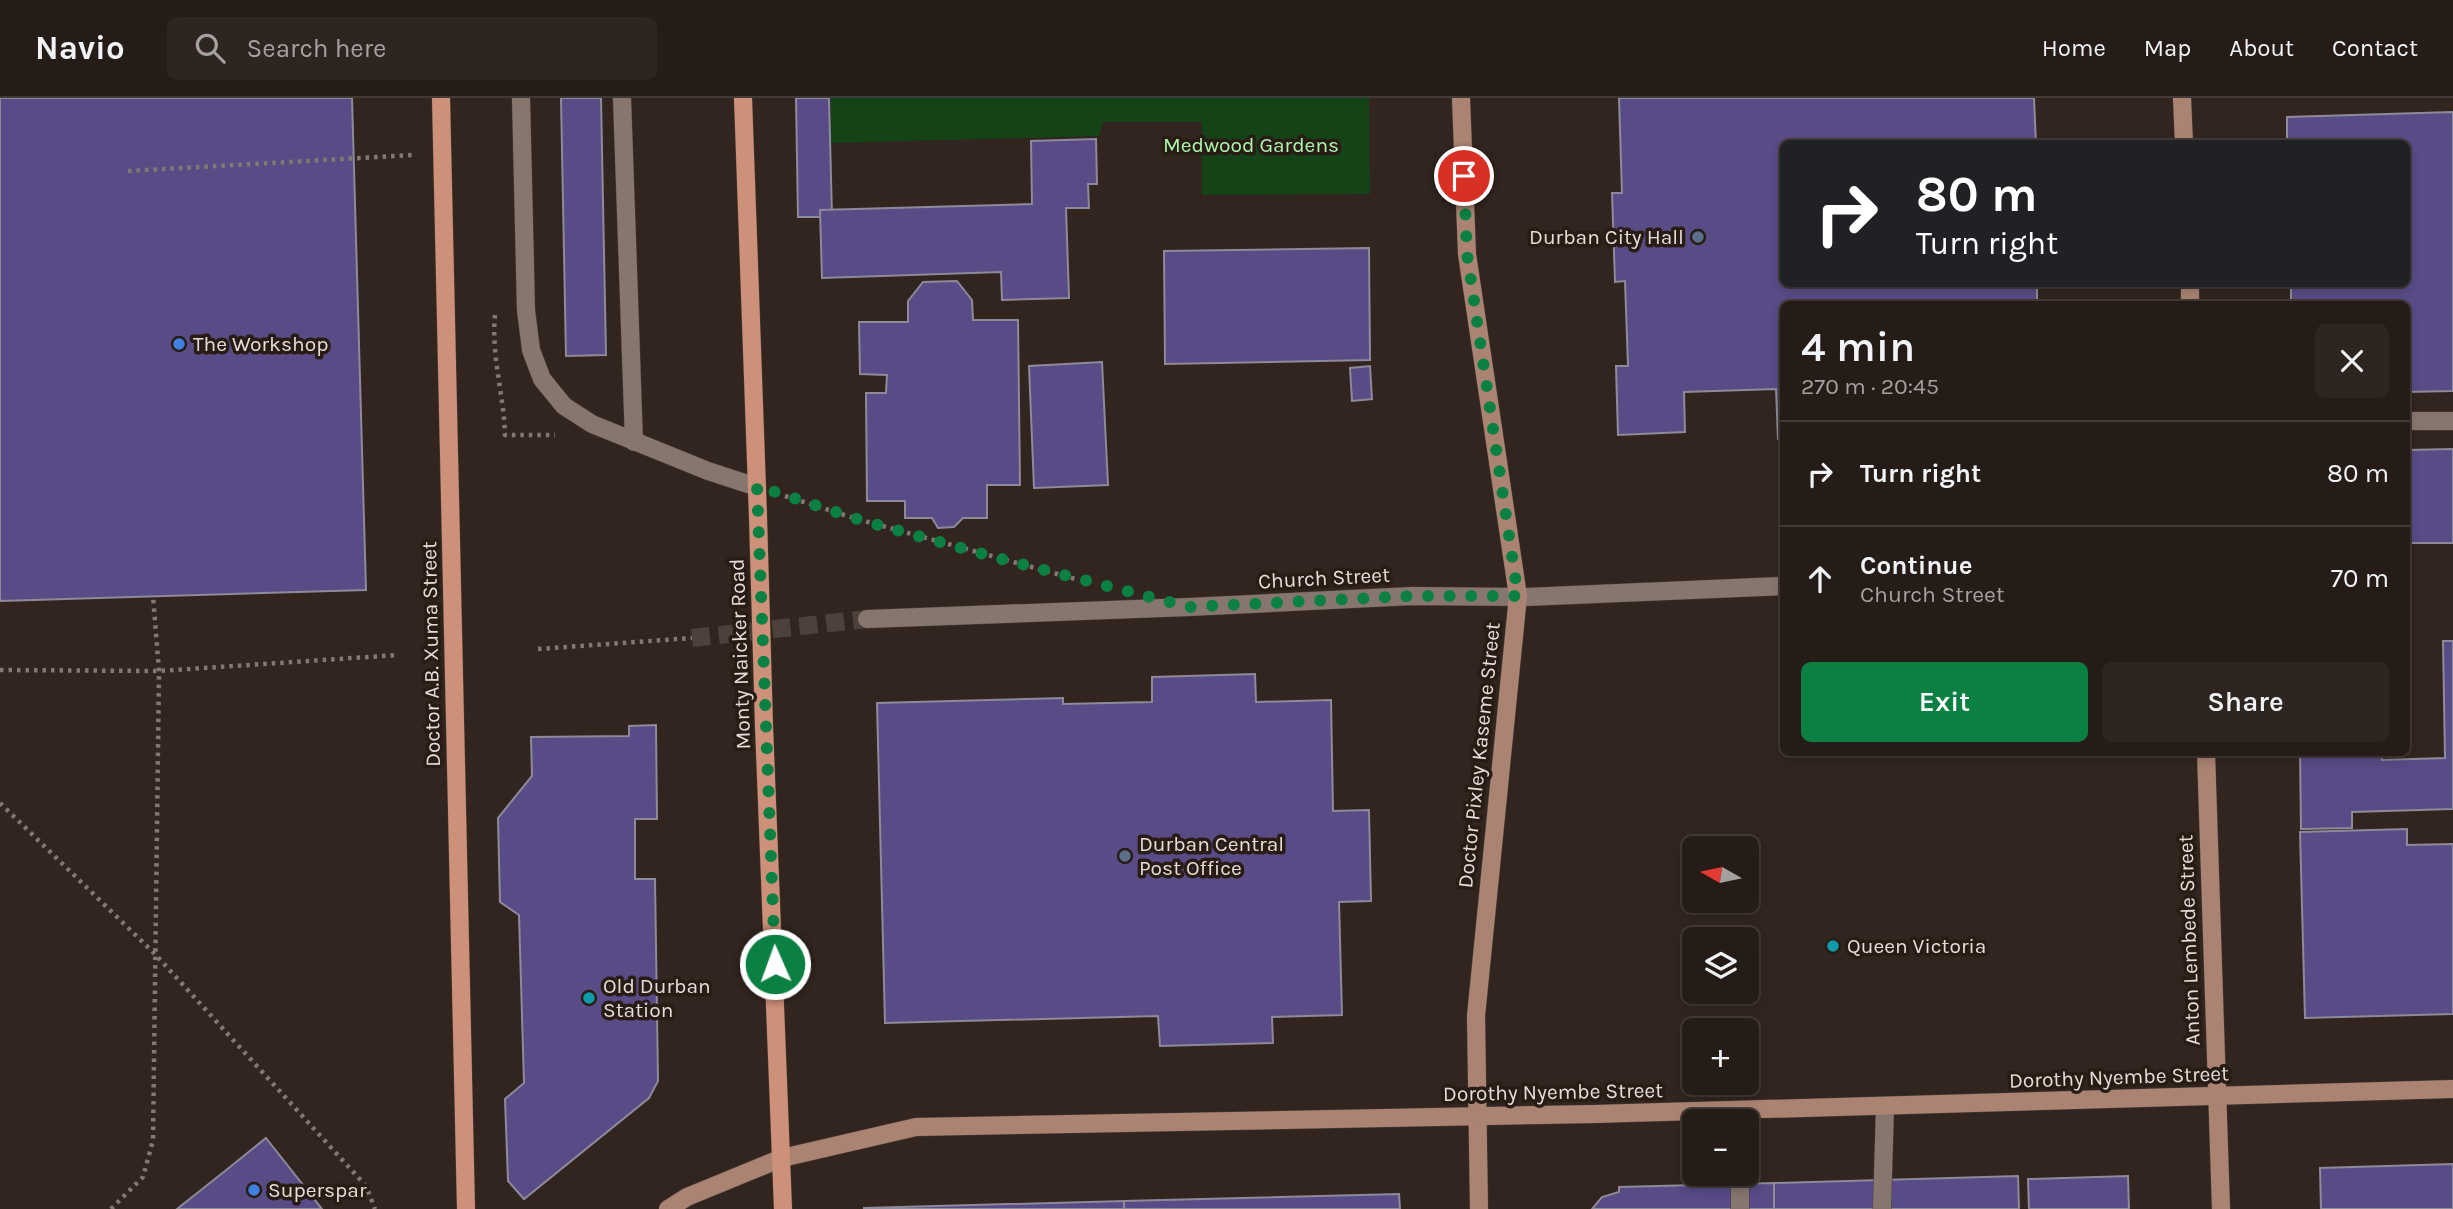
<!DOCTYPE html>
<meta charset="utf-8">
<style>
:root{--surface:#261c17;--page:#2e2520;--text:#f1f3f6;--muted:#a4a1a1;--line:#423a36;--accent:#0b8043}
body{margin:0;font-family:Karla,sans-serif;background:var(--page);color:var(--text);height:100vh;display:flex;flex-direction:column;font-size:26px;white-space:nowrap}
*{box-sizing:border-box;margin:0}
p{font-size:23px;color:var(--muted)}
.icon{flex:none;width:38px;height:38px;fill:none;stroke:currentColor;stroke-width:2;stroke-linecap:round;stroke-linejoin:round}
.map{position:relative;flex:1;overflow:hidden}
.sheet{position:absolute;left:1780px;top:203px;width:630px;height:455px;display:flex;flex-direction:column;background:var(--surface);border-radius:10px;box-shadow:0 4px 10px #0003,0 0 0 2px var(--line)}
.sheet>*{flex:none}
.hud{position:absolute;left:1780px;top:42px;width:630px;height:147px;border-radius:10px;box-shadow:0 4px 10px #0003,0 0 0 2px var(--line);background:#202124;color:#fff;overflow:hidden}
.needle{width:46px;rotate:279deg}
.fabs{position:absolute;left:1682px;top:738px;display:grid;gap:14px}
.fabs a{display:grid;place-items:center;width:77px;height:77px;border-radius:10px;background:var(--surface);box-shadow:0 4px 10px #0003,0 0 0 2px var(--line);font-size:35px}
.pin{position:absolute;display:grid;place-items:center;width:60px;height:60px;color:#fff;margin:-30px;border:4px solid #fff;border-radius:50%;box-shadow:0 2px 7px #0007}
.me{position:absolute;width:77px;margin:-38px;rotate:358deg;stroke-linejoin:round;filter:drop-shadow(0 0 5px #0008)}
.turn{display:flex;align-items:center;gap:24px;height:147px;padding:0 21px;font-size:32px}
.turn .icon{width:91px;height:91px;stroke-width:2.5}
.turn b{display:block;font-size:49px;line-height:60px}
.round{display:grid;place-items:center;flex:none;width:74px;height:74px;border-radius:10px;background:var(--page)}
.overview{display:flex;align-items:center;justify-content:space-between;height:119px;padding:0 21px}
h1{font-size:42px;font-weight:600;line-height:52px}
.cta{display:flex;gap:14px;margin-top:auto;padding:14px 21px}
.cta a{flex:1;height:80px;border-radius:10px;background:var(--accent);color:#fff;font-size:28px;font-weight:600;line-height:80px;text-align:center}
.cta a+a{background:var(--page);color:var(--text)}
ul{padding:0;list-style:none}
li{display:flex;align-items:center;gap:21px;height:105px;padding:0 21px;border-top:2px solid var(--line)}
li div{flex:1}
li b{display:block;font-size:26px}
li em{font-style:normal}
header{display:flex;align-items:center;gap:42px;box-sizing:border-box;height:98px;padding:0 35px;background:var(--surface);border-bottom:2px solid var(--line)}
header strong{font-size:33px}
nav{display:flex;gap:38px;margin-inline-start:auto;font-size:24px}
.search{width:490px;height:63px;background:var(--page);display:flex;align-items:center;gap:18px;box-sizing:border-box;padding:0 24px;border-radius:10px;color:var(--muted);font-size:26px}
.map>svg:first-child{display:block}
.park{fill:#134317}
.building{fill:#584b86;stroke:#8d8a9a;stroke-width:2}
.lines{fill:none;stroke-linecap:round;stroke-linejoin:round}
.street-tunnel{stroke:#4d413b;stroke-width:18;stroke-dasharray:18 9;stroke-linecap:butt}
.lane-casing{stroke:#4b403a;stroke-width:19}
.street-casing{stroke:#4b403a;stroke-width:19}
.secondary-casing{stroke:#4b403a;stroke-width:19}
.primary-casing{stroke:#4b403a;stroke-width:19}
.path{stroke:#837873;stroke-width:4.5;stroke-dasharray:3.5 5;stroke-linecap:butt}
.lane{stroke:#86766e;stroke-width:18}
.street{stroke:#86766e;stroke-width:18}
.secondary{stroke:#aa8373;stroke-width:18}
.primary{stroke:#cd9078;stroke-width:18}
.primary-bridge-casing{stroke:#4b403a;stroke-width:19;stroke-linecap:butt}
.primary-bridge{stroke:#cd9078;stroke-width:18}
.route{stroke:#0b8043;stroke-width:12;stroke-dasharray:0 21.6}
.service-dot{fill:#5c6f8a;stroke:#281c15;stroke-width:2.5}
.shop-dot{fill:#3f7fe0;stroke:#281c15;stroke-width:2.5}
.culture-dot{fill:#0f9aa8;stroke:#281c15;stroke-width:2.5}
.labels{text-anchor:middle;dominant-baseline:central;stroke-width:7;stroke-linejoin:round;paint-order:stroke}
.park-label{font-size:21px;fill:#abf6ac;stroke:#281c15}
.poi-label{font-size:21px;fill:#e6ddd9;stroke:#281c15;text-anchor:start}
.street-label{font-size:21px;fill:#e6ddd9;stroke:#281c15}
</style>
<header>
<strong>Navio</strong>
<div class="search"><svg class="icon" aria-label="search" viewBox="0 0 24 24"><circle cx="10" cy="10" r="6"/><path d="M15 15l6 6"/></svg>Search here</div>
<nav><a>Home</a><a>Map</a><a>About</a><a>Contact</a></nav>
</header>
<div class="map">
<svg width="2453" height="1111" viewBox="0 0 2453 1111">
<rect width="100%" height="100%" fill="#32251f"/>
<path class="park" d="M831,0H1369L1370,96L1202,97V24H1103L1099,38L831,45Z"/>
<g class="building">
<path d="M0,0H352L366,492L0,503Z"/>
<path d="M561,0H601L606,257L566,258Z"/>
<path d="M796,0H829L832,119H798Z"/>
<path d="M1619,0H2034L2036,46H1783V186H2037V206H1783V341H1778L1776,291L1684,294L1685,334L1618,337L1616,268H1628L1625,183L1615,184L1612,95H1622Z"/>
<path d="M2453,14V293L2406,294V206H2291V186H2406V46H2287V19Z"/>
<path d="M1096,41L1097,86H1088L1089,110H1066L1069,200L1002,202L1001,174L822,180L820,112L1032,106L1031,43Z"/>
<path d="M1369,150L1370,262L1165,266L1164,153Z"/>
<path d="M957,183L972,202L973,222H1018L1020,387H987V420H963L954,429L938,430L932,420H905V403H867L866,295H886L887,277L860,276L859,224H908V203L923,184Z"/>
<path d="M1102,264L1108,387L1034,390L1029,268Z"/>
<path d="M1370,268L1372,301L1352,303L1350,270Z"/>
<path d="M2453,351V445H2406V352Z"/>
<path d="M2443,543H2453V711L2352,714V730L2301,731L2300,654H2382V662L2445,660Z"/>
<path d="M1255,576L1256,604L1331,602L1333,713L1369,712L1371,803L1339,804L1342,917L1272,919L1273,945L1160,948L1158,918L885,925L877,605L1063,600V606L1152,604V579Z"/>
<path d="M656,627L657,721H635V781H655L658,983L649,1000L524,1101L508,1083L505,1001L524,985L519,817L500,804L498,720L532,678L531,639L629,638V628Z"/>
<path d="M2407,731V747L2453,746V916L2305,920L2300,734Z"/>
<path d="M266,1040L322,1111H177L225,1073Z"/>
<path d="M2453,1066V1111H2321L2320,1070Z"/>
<path d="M2018,1078L2019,1111H1774V1085Z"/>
<path d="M2128,1078L2129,1111H2029L2028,1081Z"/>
<path d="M1774,1085V1111H1592L1602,1099L1619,1094V1089Z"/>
<path d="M1399,1096L1400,1111H1124V1103Z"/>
<path d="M1124,1103V1111H864V1110Z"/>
</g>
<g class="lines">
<path class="street-tunnel" d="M692,540L867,521"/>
<defs>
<g id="lane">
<path d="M521,0L526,212L531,252L542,281L564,308L592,326L708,373L757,389"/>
<path d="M622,0L634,344"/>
</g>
<g id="street">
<path d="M2406,323H2453"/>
<path d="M867,521L1189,509L1412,498L1526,499L1783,488"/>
<path d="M1740,1111V1076"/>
<path d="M1882,1111L1885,1009"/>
</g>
<g id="secondary">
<path d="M1461,0L1467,156L1518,498L1476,918L1479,1111"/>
<path d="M2182,0L2184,46"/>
<path d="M2190,186V206"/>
<path d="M2206,654L2221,1111"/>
<path d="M668,1111L687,1099L782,1060L916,1029L1595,1016L2453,991"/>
</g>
<g id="primary">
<path d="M441,0L466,1111"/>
<path d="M743,0L758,419"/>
<path d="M764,628L783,1111"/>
</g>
</defs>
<use href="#lane" class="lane-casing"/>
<use href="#street" class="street-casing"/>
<use href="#secondary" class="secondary-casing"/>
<use href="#primary" class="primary-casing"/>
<g class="path">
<path d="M128,73L413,57"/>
<path d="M495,217C491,258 504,297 505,337H555"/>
<path d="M785,398L857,421L1079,482"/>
<path d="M538,551L692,540"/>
<path d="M0,572L159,573L398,557"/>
<path d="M0,705L155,856L366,1088L375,1111"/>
<path d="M111,1111L143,1079L153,1042L159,573L153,498"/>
</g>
<use href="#lane" class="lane"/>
<use href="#street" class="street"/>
<use href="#secondary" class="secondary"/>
<use href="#primary" class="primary"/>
<defs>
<path id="primary-bridge" d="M758,419L764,628"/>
</defs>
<use href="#primary-bridge" class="primary-bridge-casing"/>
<use href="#primary-bridge" class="primary-bridge"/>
</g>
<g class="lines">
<path class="route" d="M775,866L757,388L857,421L990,458L1189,509L1412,498H1518L1467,156L1464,78"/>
</g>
<g class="service-dot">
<circle cx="1698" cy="139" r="7"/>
<circle cx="1125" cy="758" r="7"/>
</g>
<g class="shop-dot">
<circle cx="179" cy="246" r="7"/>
<circle cx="254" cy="1092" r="7"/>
</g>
<g class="culture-dot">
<circle cx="1833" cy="848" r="7"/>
<circle cx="589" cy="900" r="7"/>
</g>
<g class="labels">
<g class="park-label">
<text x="1251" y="47">Medwood Gardens</text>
</g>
<g class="poi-label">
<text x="1684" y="139" text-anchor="end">Durban City Hall</text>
<text x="193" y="246">The Workshop</text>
<text x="1139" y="746">Durban Central<tspan x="1139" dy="24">Post Office</tspan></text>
<text x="1847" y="848">Queen Victoria</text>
<text x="603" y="888">Old Durban<tspan x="603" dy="24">Station</tspan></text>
<text x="268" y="1092">Superspar</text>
</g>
<g class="street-label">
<text transform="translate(1324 480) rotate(-3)">Church Street</text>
<text transform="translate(431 556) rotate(-91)">Doctor A.B. Xuma Street</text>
<text transform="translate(740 556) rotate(-92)">Monty Naicker Road</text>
<text transform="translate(1479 657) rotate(-84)">Doctor Pixley Kaseme Street</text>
<text transform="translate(2189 842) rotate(-92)">Anton Lembede Street</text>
<text transform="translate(2119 979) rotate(-2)">Dorothy Nyembe Street</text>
<text transform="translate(1553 994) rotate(-1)">Dorothy Nyembe Street</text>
</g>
</g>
</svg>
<div class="fabs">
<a><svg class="needle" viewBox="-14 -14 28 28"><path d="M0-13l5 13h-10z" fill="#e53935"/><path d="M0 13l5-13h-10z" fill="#a4a1a1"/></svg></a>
<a><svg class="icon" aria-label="layers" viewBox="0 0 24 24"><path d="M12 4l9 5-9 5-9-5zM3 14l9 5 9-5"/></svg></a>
<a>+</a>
<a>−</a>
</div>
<div class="pin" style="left:1464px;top:78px;background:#d93025"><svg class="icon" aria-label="arrive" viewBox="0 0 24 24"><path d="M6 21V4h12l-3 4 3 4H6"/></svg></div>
<svg class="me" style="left:775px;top:866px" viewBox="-20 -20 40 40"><circle r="17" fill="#0b8043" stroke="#fff" stroke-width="3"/><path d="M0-11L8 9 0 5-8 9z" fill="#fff"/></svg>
<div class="hud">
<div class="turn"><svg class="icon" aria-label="right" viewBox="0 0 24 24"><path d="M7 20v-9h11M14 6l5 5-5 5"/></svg><div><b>80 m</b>Turn right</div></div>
</div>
<section class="sheet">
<div class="overview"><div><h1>4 min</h1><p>270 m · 20:45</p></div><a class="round"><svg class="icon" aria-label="close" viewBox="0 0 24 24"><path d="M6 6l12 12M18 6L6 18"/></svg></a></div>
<ul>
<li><svg class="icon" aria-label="right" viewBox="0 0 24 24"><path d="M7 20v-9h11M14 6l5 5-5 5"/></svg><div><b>Turn right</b></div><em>80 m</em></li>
<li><svg class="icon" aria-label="ahead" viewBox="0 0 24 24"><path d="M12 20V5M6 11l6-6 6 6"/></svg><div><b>Continue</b><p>Church Street</p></div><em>70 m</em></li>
</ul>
<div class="cta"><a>Exit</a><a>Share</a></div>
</section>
</div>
